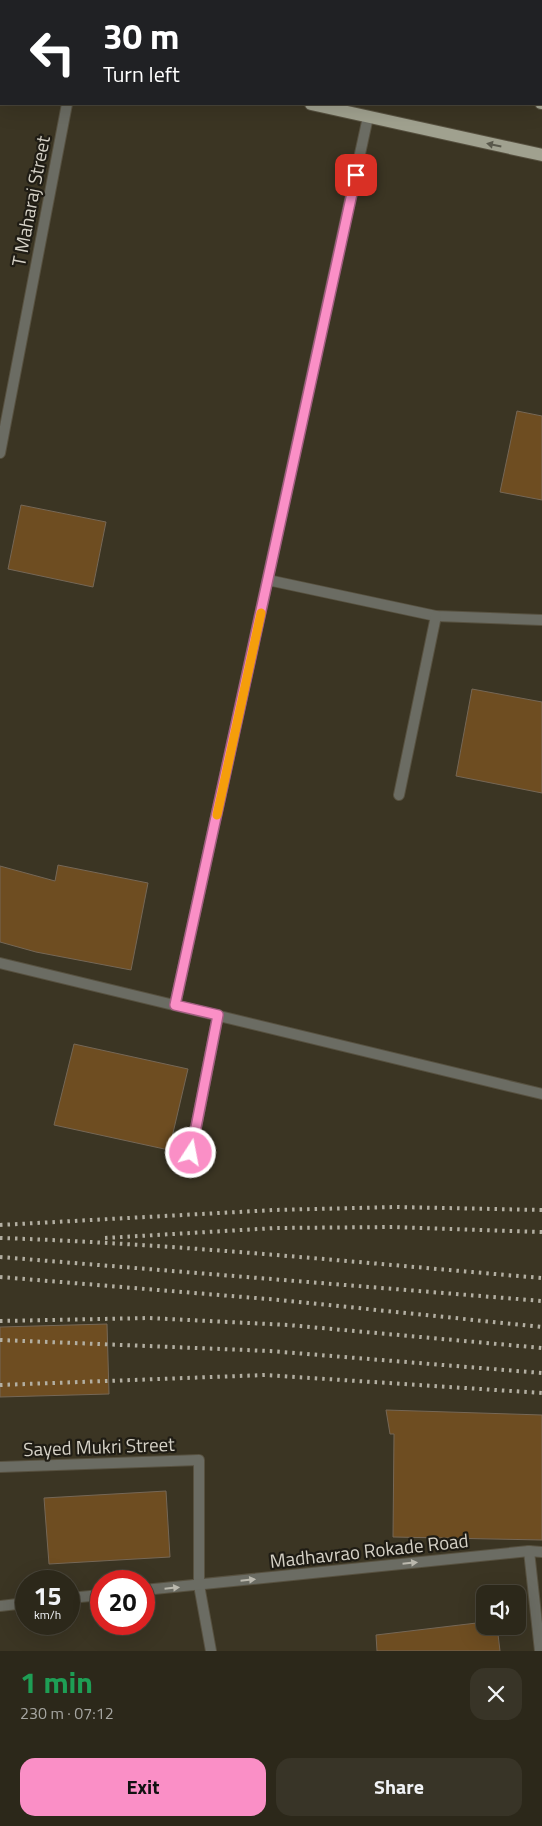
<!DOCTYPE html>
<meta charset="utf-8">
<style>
:root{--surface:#2c281a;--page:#383427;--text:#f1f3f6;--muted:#a6a6a2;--line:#484439;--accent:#fa8fc6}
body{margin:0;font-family:"Titillium Web",sans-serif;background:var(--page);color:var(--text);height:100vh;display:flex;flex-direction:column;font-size:19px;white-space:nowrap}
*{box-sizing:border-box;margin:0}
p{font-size:16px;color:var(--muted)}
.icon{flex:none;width:28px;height:28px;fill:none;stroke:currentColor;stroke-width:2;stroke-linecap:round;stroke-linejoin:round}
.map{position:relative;height:1651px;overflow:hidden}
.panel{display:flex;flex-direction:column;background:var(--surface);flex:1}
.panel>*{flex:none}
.banner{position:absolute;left:0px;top:0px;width:542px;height:105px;box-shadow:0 5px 20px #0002,0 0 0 1px var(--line);background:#202124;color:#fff;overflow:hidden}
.controls{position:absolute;left:476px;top:1585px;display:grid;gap:10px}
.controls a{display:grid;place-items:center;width:50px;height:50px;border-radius:10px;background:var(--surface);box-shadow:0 5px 20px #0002,0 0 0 1px var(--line);font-size:25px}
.speed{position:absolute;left:15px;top:1570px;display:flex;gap:10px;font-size:25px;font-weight:700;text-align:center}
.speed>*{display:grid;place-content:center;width:65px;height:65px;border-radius:50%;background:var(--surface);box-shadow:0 5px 20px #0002,0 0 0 1px var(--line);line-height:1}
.speed small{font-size:12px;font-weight:400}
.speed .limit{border:8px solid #d22;background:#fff;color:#111}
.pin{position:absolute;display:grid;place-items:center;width:42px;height:42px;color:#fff;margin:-21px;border-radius:10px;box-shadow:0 2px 8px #0006}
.me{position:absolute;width:55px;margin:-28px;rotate:11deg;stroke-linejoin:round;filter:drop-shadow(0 0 4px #0008)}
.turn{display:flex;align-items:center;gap:18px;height:105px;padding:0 20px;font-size:22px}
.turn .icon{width:65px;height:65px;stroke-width:2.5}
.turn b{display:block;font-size:35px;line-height:42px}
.round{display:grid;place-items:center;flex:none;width:52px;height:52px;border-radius:15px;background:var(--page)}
.head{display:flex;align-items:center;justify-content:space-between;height:85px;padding:0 20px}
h1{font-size:30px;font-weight:700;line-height:38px;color:#1e9e55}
.primary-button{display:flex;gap:10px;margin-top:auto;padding:10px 20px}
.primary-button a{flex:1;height:58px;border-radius:15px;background:var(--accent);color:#111;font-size:20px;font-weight:700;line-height:58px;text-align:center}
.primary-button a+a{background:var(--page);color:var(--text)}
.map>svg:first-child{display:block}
.building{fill:#6e4d21;stroke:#756756}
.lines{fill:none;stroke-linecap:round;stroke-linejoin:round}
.lane-casing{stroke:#575140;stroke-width:12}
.street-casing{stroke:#575140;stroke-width:12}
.primary-casing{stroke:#575140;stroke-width:14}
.lane{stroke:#6b6c63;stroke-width:10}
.street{stroke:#6b6c63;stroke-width:10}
.primary{stroke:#a0a18f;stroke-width:12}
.rail{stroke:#b3afa2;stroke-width:4;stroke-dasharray:2.5 5;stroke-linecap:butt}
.oneway{fill:#59584b}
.oneway2{fill:#bab8ad}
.route-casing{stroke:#a25d81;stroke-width:12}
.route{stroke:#fa8fc6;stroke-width:9}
.slow{stroke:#f59e0b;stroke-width:9}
.labels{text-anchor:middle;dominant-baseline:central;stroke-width:4.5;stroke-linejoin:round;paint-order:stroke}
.street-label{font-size:19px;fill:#d5d1c6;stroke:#1f1c14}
</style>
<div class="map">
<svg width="542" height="1651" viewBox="0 0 542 1651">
<rect width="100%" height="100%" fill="#3b3523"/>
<g class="building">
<path d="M517,411L542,416V500L500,492Z"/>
<path d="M21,505L106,522L93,587L8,569Z"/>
<path d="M472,689L542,702V793L456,776Z"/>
<path d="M58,865L148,883L131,970L36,952L0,942V866L55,881Z"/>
<path d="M74,1044L188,1069L169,1150L54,1125Z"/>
<path d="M107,1324L109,1394L0,1397V1327Z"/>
<path d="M386,1410L542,1415V1540L393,1537L394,1434H390Z"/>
<path d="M166,1491L170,1557L49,1564L44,1498Z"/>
<path d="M485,1622V1626H497L500,1651H377L376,1635Z"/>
</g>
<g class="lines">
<defs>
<g id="lane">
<path d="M0,453L67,104"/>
<path d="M268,580L436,616L542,620"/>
<path d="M399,795L436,616"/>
<path d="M0,963L542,1094"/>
<path d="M175,1005L368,117"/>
<path d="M191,1153L218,1015"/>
</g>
<g id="street">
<path d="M0,1467L199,1460V1585L211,1651"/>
<path d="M529,1551L540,1651"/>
<path d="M144,1590L529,1551L542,1552"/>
<path d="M69,1598L101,1595"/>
<path d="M0,1606L26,1603"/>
</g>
<g id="primary">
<path d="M72,0L78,1"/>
<path d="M0,34L1,35"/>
<path d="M541,103H542"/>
<path d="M311,104L542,155"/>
</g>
</defs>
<use href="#lane" class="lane-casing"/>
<use href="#street" class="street-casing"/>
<use href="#primary" class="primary-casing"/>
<use href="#lane" class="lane"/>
<use href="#street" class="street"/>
<use href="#primary" class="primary"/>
<g class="rail">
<path d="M0,1225L274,1210L396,1207L542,1210"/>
<path d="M0,1238C181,1244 362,1263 542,1278"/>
<path d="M105,1238L276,1228L393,1227L542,1232"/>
<path d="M0,1257L542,1301"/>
<path d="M0,1277L280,1300L542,1327"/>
<path d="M0,1321L149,1318L288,1325L542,1348"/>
<path d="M0,1340L270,1351L542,1373"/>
<path d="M0,1385L265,1375L542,1393"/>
</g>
</g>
<defs><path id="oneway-solid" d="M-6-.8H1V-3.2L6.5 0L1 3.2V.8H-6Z" transform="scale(1.25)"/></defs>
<use class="oneway" href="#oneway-solid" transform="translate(494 145) rotate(-168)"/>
<g class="oneway2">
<use href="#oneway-solid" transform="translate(410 1563) rotate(-6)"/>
<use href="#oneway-solid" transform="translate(248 1580) rotate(-6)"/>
<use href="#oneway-solid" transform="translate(172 1588) rotate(-6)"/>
</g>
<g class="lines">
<defs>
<path id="route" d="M191,1153L218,1015L175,1005L356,175"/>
</defs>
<use href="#route" class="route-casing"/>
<use href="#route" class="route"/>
<path class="slow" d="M217,815L261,613"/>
</g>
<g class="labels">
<g class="street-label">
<text transform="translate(30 201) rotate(-79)">T Maharaj Street</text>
<text transform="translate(99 1446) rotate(-2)">Sayed Mukri Street</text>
<text transform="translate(369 1550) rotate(-6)">Madhavrao Rokade Road</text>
</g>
</g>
</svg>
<div class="controls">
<a><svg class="icon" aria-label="sound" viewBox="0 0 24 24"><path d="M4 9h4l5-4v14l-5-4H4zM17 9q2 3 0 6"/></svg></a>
</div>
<div class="speed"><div>15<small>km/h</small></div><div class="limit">20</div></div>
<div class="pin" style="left:356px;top:175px;background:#d93025"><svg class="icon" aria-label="arrive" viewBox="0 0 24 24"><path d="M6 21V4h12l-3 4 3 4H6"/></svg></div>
<svg class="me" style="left:191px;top:1153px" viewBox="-20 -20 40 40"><circle r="17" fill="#fa8fc6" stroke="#fff" stroke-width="3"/><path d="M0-11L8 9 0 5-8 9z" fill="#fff"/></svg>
<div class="banner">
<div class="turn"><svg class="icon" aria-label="left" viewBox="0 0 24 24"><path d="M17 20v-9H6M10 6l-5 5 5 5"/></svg><div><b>30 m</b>Turn left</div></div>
</div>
</div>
<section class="panel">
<div class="head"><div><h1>1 min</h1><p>230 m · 07:12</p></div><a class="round"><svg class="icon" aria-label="close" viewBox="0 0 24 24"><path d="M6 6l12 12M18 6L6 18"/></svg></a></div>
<div class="primary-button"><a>Exit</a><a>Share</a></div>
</section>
